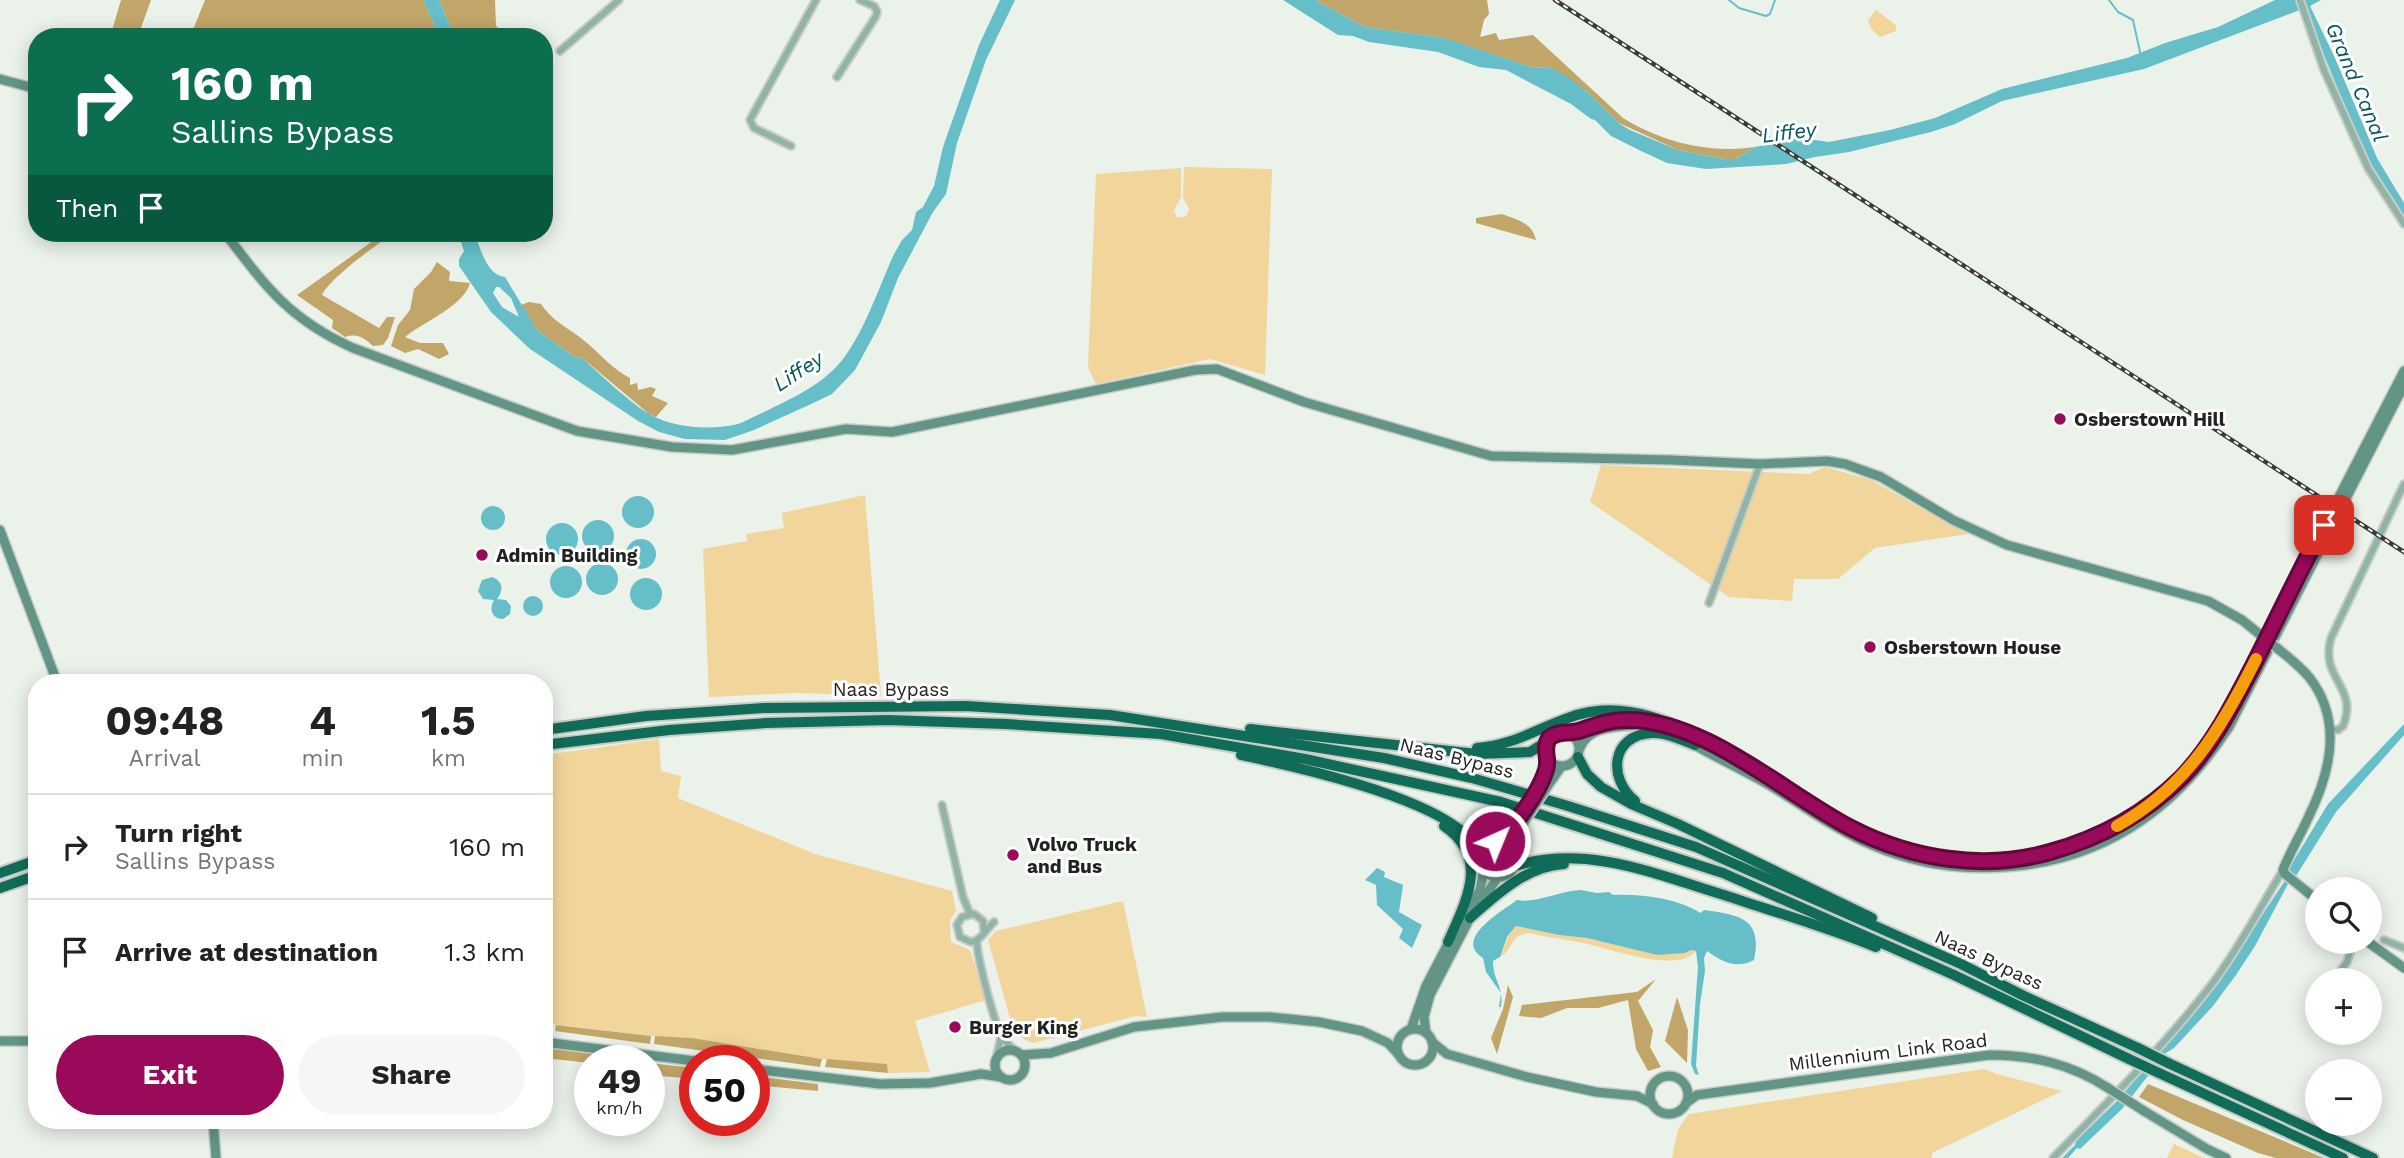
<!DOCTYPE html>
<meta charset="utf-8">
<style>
:root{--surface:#fff;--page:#f6f6f6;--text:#222;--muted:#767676;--line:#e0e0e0;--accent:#9a0a5b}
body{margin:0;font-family:"Work Sans",sans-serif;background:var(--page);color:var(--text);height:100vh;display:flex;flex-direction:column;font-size:26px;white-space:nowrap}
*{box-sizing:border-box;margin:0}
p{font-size:23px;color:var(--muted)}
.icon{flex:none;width:38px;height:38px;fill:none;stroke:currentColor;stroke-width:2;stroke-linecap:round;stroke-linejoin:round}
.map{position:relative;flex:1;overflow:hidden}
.panel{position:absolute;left:28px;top:674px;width:525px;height:455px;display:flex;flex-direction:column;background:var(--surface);border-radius:28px;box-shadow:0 4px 18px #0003}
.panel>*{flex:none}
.banner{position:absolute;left:28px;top:28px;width:525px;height:214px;border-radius:28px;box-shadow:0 4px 18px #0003;background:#0b6e4f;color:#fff;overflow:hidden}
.controls{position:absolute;left:2305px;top:877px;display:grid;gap:14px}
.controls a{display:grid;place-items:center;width:77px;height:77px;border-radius:50%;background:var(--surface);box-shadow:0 4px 18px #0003;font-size:35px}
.speed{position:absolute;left:574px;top:1045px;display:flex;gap:14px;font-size:35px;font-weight:700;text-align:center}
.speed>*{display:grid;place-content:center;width:91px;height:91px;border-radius:50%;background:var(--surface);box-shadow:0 4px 18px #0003;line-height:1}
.speed small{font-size:18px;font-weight:400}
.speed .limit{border:10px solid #d22;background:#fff;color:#111}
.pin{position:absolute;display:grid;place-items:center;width:60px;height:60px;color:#fff;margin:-30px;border-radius:14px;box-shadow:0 4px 10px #0006}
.me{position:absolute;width:77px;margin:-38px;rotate:44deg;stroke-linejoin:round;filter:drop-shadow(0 0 5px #0008)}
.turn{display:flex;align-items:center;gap:24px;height:147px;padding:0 28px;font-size:32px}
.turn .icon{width:91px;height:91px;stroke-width:2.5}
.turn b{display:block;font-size:49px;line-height:60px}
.then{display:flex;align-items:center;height:66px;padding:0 28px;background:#0003;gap:14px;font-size:26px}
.eta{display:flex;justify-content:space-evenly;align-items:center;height:119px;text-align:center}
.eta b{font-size:42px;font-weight:700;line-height:49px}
.primary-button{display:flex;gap:14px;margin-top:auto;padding:14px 28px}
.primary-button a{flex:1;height:80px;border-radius:42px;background:var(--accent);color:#fff;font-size:28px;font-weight:700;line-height:80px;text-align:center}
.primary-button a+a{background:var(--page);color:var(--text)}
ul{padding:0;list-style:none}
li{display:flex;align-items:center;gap:21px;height:105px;padding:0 28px;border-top:2px solid var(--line)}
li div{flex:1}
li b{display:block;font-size:26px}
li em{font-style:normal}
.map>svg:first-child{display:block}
.green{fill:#f1d59b}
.forest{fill:#c2a568}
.water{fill:#66bfc8;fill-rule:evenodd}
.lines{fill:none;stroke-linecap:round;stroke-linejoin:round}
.stream{stroke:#66bfc8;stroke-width:2}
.street-casing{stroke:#c7cdc6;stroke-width:10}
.secondary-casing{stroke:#c7cdc6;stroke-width:12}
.highway-casing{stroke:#c7cdc6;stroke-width:14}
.street{stroke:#92b3a8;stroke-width:6}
.secondary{stroke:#639586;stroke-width:9}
.highway{stroke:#106c59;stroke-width:10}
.rail-casing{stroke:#3a3c39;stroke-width:4.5}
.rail{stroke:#fff;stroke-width:2;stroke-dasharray:5;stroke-linecap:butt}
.secondary-bridge-casing{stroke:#c7cdc6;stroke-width:12;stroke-linecap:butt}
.highway-bridge-casing{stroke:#c7cdc6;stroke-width:14;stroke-linecap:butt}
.secondary-bridge{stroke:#639586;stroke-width:9}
.highway-bridge{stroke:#106c59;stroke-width:10}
.route-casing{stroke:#64063b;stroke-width:18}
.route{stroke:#9a0a5b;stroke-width:12}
.slow{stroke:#f59e0b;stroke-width:12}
.poi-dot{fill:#9a0a5b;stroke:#fff;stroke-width:2.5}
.labels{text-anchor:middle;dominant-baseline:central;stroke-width:6;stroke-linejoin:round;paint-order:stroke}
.poi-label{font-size:19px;font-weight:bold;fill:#212320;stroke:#fff;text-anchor:start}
.street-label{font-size:19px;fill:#212320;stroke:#fff}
.water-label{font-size:21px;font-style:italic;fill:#03565c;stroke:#fff}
</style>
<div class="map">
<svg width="2404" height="1158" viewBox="0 0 2404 1158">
<rect width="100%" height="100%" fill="#ebf2ea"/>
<g class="green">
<path d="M1876,10L1896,25V31L1880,37L1871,29L1868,20Z"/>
<path d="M1184,167L1272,169L1265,375L1210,359L1096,384L1088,367L1096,174L1181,168V197L1174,211L1177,217C1185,218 1187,216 1189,209L1183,198Z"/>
<path d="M1601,465L1809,474L1825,467L1871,480L1968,534L1875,548L1838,579H1794L1792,601L1729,597L1590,502Z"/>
<path d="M865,495L881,696L797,693L709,697L703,549L747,541L746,534L784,528L782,513Z"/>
<path d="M659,739L661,771L681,776L678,798L815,854L952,891L956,911L950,920L951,942L970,950L986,1000L915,1021L930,1072L888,1073L887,1065L822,1059L692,1038L651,1036L544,1023V755Z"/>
<path d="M1123,901L1147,1017L1136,1016L1033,1043L1025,1040L1013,1029L988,940L996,931Z"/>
<path d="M1516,926L1559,935L1587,938L1657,955L1691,950L1696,951C1680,973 1615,951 1592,945C1572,940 1550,938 1529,933C1509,935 1514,949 1500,957L1508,937Z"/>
<path d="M1984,1069L1997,1074L2062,1091L1932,1153V1158H1672L1678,1129L1689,1114Z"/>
<path d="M2174,1144L2204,1158H2167Z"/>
</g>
<g class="forest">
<path d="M121,0H151L138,36L111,34Z"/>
<path d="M205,0H423L440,37H190Z"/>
<path d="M439,0H495L496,26L502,31L499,37H455Z"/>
<path d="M1315,0H1487L1489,14L1484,20L1480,37L1496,33L1499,40L1533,35L1623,118C1662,142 1709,154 1755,147L1736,159H1724L1678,150L1619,123L1586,91L1549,67L1534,68L1444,38L1365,27Z"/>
<path d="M1502,214C1517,220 1532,222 1536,240L1476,223V218Z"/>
<path d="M384,233H395C378,243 330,278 322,295L379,328L387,317H395L388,338L383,345L373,346C364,338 358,333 345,337L332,328L333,320L297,295Z"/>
<path d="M437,262L450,272L449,281L470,283C464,306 423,322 405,337L420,343H443L449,354L439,359L418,349L405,353L391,346L398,325L410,310L414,289L431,272Z"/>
<path d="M529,302L541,304C554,323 571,329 587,343C601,355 613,369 630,378V385L637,383L638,390L651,387L656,389L652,396L668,403L656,417L649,414L581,357L576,358L537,330L521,305Z"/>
<path d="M1656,979L1638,1001L1653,1030L1650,1047L1661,1067L1648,1071L1636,1049L1628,1000L1598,1008H1567L1541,1018L1519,1016L1522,1005L1637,992Z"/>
<path d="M1508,985L1513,997L1497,1054L1491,1038L1503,1009Z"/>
<path d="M1677,997L1688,1030L1687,1063L1665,1041Z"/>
<path d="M556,1025L651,1036L650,1044L555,1031Z"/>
<path d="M655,1036L692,1038L822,1059L820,1067L654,1044Z"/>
<path d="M544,1048L619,1056V1060H590V1063L544,1058Z"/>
<path d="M827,1059L887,1064L888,1073L825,1067Z"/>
<path d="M649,1063L695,1068V1079L649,1075Z"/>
<path d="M754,1076L818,1084V1091L754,1085Z"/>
<path d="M2148,1084L2324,1158H2276L2258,1153L2183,1120L2139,1097Z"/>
</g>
<g class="water">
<path d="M423,0H439L455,37H440Z"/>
<path d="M1000,0H1015L986,60L957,143L946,194L933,212L898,278L881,322L855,370L832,394L809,405L754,430L725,440L685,439L659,432L638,421L530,349L491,312L459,266V259L464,251L458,233H474C481,248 486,275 505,277L537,330L576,358L581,357C600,374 630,403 651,415C675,428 708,430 734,425C744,423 754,416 764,412C792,398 823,385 843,359C865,330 879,287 894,254L902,240L912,230L916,212L923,207L934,186L943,147L979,45ZM496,287H499L511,298L519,317L502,307L493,293Z"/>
<path d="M1283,0H1315L1365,27L1445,38L1534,68L1549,67L1567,76L1586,91L1620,124L1630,130L1678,150L1724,159H1736L1755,147L1801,138L1829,142L1890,130L1935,118L2002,89L2127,58L2165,43L2218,27L2275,0H2321L2310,6L2335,58L2377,158L2404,203V219L2376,176L2359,141L2305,8L2144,69L2002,101L1955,124L1931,132L1849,152L1815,157L1786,164L1706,169L1667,163L1641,151L1611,136L1595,120L1591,119L1571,104L1506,70L1479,67L1438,52L1369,42L1353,36L1338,35Z"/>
<circle cx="638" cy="512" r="16"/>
<circle cx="493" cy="518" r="12"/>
<circle cx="598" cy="536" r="16"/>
<circle cx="562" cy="539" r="16"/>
<circle cx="641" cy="554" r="15"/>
<circle cx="602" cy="579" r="16"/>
<circle cx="566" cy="582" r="16"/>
<path d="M492,577C503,581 504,590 497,599L506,600L511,606L510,614L503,619C491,618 489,609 494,600L483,599L478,591L482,580Z"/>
<circle cx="646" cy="594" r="16"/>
<circle cx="533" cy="606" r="10"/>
<path d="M2404,724V735L2336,812L2296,876L2293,875L2288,884L2255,946L2236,975L2213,1006L2174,1048L2166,1053L2122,1109L2080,1149L2077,1148L2068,1158H2062L2075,1145L2076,1141L2116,1102L2199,1006L2224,973L2290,873L2288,870L2328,804Z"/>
<path d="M1377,868L1385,872L1384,877L1403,885L1399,912L1422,925L1412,948L1399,938L1403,929L1377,905L1376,885L1365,880Z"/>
<path d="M1580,890L1597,893L1609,892L1613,895C1644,894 1675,898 1701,913L1704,910C1738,915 1763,917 1754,960C1736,970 1721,961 1707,951L1704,958L1705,971L1700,1004L1696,1066L1699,1075L1695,1074L1691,1064L1698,967L1696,951L1691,950L1685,953L1657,955L1587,938L1559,935L1516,926L1507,937L1500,957L1493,961C1493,981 1504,986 1501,1007H1499L1501,993L1486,972L1483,958C1452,939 1504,910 1517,900C1534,904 1560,891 1580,890Z"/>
</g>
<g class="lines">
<g class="stream">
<path d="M1729,0L1739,8L1766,16L1770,14L1775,0"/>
<path d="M2109,0L2118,12L2133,20L2140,52"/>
</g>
<defs>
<g id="street">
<path d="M2300,0L2324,70L2368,168L2404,224"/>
<path d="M560,51L619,0"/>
<path d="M837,77L876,16L877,11L874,6L860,0"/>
<path d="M791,146L754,128L750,120L816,0"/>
<path d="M1709,603L1760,464"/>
<path d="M2331,729L2338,730L2343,726C2359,686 2319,679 2331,638L2404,484"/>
<path d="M942,805L963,897L970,914"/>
<path d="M984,931L983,921L974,914L962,917L957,925L960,937L971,942C982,940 986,929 994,922"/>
<path d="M977,940C976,954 995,1027 1003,1038C1006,1043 1011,1047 1015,1050"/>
<path d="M2384,940L2404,948"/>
<path d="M2334,980L2347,962L2353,942"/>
<path d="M996,1059L1001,1037"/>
<path d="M2053,1158C2108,1102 2164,1046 2212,984C2239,948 2260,908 2283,870"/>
</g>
<g id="secondary">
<path d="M0,79L37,89"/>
<path d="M225,233C266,287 289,319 353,348L577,431L672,447L732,450L846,429L892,432L1195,370L1217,369L1304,402L1491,456L1671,460L1760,464L1827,461L1845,464L1881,477L1953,520L2007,545L2208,601L2242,620L2263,637"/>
<path d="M0,530L57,682"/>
<path d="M2277,648C2288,657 2300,666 2309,677C2343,720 2331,771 2309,816C2301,834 2290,852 2283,870L2285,874L2317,900"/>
<circle cx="1562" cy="749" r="17"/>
<path d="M1565,732C1579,732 1590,725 1604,722C1623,717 1644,720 1662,725"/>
<path d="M1692,735C1750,756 1797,801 1852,828C1990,898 2133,853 2219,729L2404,371"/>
<path d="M1691,743C1717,758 1745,771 1771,786C1804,806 1836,830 1872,845C1958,882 2065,874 2142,820C2177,796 2206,762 2229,727L2404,385"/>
<path d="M1580,748C1588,726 1615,727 1635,725"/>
<path d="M1540,784L1548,763L1546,756"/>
<path d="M1547,787L1561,767"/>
<path d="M1496,840L1510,830L1514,824"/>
<circle cx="1498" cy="859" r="18"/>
<path d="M1513,848L1520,828"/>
<path d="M1462,920L1480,890L1484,870"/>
<path d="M2368,942L2404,968"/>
<path d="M1411,1029L1426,986L1451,938"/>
<circle cx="1415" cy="1047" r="18"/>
<path d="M1426,1033L1424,1017L1430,995L1470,918L1498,877"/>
<path d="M0,1041H37"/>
<path d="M544,1042L695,1061"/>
<path d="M1432,1042L1447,1054L1527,1077L1596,1092L1637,1096L1653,1104"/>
<circle cx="1010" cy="1065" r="15"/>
<path d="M1022,1055L1051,1053L1134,1027L1222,1017H1269L1319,1022L1362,1031L1388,1043L1399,1055"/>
<path d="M754,1069L880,1084L930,1083L981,1074L1001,1077"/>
<circle cx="1669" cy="1095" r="19"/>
<path d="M1686,1103L1697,1095L1989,1055C2033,1055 2071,1064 2108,1088"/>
<path d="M2144,1111L2207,1149L2226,1158"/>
<path d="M213,1120L216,1158"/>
</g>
<g id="highway">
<path d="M1250,729L1477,754L1530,752L1546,742"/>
<path d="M544,730L646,716L764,708L966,706L1110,715L1384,758L1472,778L1568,806L1696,847L1961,964L2024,996L2138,1048"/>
<path d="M544,745L669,730L766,723L888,720L1006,724L1161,734L1305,759L1501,802L1723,873L1954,975L2129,1059"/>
<path d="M1477,748C1514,745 1534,730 1568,718C1612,701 1656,714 1696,736"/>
<path d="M1241,755C1293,766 1464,802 1481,856"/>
<path d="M1578,757L1587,774L1601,787L1631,804L1678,824L1872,918"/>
<path d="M1635,801C1608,779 1610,735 1652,733C1666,732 1681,740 1695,745"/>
<path d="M1444,826C1491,858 1466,901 1448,942"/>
<path d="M1515,866C1587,844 1655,874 1724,895C1775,912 1826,927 1876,947"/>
<path d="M0,873L37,860"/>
<path d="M0,888L37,875"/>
<path d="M1470,918C1497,894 1527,866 1564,864"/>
<path d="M2168,1063L2373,1158"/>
<path d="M2159,1073L2343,1158"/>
</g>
</defs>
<use href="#street" class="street-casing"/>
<use href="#secondary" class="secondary-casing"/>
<use href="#highway" class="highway-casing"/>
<use href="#street" class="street"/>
<use href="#secondary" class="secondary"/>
<use href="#highway" class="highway"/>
<defs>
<path id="rail" d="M1555,0L2404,552"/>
</defs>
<use href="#rail" class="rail-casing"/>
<use href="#rail" class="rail"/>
<defs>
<g id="secondary-bridge">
<path d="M2263,637L2277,648"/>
<path d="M1514,824L1540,784"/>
<path d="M1520,828L1547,787"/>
<path d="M2108,1088L2144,1111"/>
</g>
<g id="highway-bridge">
<path d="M2138,1048L2168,1063"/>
<path d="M2129,1059L2159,1073"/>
</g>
</defs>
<use href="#secondary-bridge" class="secondary-bridge-casing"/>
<use href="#highway-bridge" class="highway-bridge-casing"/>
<use href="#secondary-bridge" class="secondary-bridge"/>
<use href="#highway-bridge" class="highway-bridge"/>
</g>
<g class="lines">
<defs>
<path id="route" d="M1495,841C1513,831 1540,790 1546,770C1550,758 1542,750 1549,738C1559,730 1568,734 1579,731C1594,726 1608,720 1625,720C1703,718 1784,793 1851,828C1911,859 1984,871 2050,852C2100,838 2145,814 2182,777C2213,745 2232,706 2253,666C2277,619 2299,572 2324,525"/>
</defs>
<use href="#route" class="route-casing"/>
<use href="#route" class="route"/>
<path class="slow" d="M2117,826C2188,786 2221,729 2256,659"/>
</g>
<g class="poi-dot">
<circle cx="2060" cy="419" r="7"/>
<circle cx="482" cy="555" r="7"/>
<circle cx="1870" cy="647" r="7"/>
<circle cx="1013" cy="855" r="7"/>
<circle cx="955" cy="1027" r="7"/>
</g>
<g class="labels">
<g class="poi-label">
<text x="2074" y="419">Osberstown Hill</text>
<text x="496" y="555">Admin Building</text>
<text x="1884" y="647">Osberstown House</text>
<text x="1027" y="844">Volvo Truck<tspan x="1027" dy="22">and Bus</tspan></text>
<text x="969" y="1027">Burger King</text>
</g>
<g class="street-label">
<text x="891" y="689">Naas Bypass</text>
<text transform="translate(1457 758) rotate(14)">Naas Bypass</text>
<text transform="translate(1989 960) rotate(25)">Naas Bypass</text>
<text transform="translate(1888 1052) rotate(-7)">Millennium Link Road</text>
</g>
<g class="water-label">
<text transform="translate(2357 82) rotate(67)">Grand Canal</text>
<text transform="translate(1789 132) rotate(-7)">Liffey</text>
<text transform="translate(798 371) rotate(-33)">Liffey</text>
</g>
</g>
</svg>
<div class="controls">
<a><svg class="icon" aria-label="search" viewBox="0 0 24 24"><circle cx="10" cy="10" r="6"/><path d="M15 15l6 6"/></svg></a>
<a>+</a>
<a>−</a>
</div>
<div class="speed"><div>49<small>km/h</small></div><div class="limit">50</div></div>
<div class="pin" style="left:2324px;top:525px;background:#d93025"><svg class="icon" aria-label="arrive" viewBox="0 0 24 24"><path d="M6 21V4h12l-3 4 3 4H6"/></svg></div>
<svg class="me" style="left:1495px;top:841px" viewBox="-20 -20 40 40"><circle r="17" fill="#9a0a5b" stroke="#fff" stroke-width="3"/><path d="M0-11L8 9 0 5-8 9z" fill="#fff"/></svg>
<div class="banner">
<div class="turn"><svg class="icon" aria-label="right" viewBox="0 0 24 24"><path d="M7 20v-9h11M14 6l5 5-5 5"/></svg><div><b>160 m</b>Sallins Bypass</div></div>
<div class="then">Then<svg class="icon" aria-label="arrive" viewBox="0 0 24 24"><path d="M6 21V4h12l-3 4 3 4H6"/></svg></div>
</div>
<section class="panel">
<div class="eta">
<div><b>09:48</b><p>Arrival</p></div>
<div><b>4</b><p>min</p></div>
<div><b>1.5</b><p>km</p></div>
</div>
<ul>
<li><svg class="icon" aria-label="right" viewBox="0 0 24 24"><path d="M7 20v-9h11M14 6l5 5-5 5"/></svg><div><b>Turn right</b><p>Sallins Bypass</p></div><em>160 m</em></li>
<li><svg class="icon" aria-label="arrive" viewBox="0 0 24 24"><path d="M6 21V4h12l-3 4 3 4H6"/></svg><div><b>Arrive at destination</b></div><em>1.3 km</em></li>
</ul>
<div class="primary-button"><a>Exit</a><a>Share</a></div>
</section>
</div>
